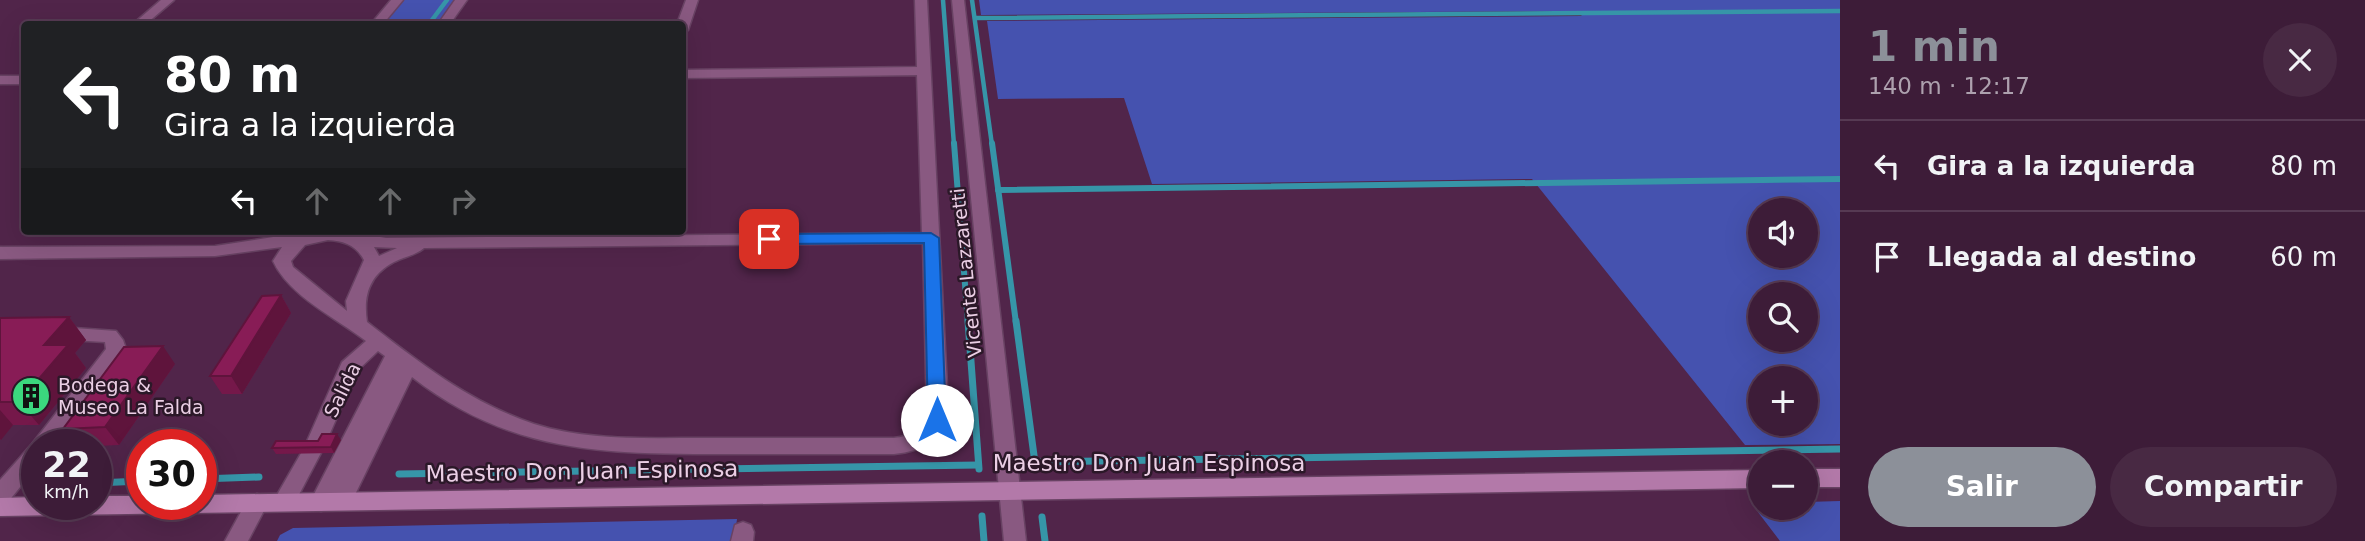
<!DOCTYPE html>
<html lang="es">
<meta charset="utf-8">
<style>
:root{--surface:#3d1c38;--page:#482943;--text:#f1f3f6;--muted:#ada1ae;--line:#563a53;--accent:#8c9099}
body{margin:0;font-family:"DejaVu Sans",sans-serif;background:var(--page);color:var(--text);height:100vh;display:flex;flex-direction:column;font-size:26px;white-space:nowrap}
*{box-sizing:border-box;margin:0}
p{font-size:23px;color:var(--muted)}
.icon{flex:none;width:38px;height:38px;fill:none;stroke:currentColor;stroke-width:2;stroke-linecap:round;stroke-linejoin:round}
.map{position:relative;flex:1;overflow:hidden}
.panel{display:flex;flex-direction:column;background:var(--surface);width:525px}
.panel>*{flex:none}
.hud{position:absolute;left:21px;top:21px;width:665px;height:214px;border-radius:7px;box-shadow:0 7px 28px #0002,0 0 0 2px var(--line);background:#202124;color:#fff;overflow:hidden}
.fabs{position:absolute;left:1748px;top:198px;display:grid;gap:14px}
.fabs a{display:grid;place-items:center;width:70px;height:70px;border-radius:50%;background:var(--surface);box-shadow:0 7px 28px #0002,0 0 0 2px var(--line);font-size:35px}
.speed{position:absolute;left:21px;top:429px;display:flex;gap:14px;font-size:35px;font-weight:700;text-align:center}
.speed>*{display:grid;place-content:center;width:91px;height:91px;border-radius:50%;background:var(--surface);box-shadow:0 7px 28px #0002,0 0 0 2px var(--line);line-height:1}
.speed small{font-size:18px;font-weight:400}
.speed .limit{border:10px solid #d22;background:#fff;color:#111}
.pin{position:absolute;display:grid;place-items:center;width:60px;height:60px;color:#fff;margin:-30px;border-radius:14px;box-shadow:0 4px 10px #0006}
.me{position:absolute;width:77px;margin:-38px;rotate:0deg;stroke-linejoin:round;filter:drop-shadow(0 0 5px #0008)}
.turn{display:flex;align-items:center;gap:24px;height:147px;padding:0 28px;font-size:32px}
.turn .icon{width:91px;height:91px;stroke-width:2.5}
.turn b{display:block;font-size:49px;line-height:60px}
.lanes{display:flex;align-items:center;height:66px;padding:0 28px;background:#0003;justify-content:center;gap:35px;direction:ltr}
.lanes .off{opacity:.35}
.round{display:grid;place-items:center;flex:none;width:74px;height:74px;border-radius:37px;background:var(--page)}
.head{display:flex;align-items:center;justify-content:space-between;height:119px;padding:0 28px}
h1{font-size:42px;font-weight:700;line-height:52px;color:var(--accent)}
.action{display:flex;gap:14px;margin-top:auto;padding:14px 28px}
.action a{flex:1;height:80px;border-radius:42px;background:var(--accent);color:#fff;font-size:28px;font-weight:700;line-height:80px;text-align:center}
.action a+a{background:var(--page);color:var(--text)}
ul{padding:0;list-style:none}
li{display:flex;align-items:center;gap:21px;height:91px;padding:0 28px;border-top:2px solid var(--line)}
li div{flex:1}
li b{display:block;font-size:26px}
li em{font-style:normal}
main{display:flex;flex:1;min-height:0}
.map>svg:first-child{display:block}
.green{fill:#4552af;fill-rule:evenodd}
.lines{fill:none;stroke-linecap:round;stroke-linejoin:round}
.stream-far2{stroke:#3695a8;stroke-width:4.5}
.stream-far1{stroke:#3695a8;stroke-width:6}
.stream{stroke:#3695a8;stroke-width:7}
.minor-casing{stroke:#684263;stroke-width:3}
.major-casing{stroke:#684263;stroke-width:3}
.minor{fill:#895981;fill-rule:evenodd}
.major{fill:#b379a9;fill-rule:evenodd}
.wall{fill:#75184a}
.shaded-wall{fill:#5f143c}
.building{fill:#881c56;stroke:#5f143c;stroke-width:2}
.route{fill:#1a73e8;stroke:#114b97;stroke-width:2}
.labels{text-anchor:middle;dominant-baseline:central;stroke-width:5;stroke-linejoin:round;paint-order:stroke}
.street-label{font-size:19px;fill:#ebcfe5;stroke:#2b1828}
.poi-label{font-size:19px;fill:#ebcfe5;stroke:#2b1828;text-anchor:start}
.near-street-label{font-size:23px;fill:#ebcfe5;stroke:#2b1828}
</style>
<main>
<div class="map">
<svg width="1840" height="541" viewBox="0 0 1840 541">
<rect width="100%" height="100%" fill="#51254a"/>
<g class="green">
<path d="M401,0H455L437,24H381Z"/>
<path d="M979,0H1840V444L1745,445L1532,179L1152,184L1124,98L998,99L987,21L1582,16L1577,11L981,15ZM1806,210V256H1760V210ZM1806,294V340H1760V294ZM1806,378V424H1760V378Z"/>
<path d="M1840,501V541H1780L1751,503L1760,502V508H1806V502Z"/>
<path d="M737,519L734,541H277L280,535L293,528Z"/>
</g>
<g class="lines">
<g class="stream-far2">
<path d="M943,0L954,145"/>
<path d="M972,0L992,145"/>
<path d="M975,18L1840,11"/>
<path d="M429,24L447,0"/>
</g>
<g class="stream-far1">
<path d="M954,143L968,323"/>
<path d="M992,143L1016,323"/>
<path d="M998,190L1840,179"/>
</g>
<g class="stream">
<path d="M968,321L979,469"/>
<path d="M1016,321L1035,463"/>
<path d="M1035,462L1840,449"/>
<path d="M399,474L978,465"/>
<path d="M201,479L259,477"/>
<path d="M96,483L142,481"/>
<path d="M982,516L984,541"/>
<path d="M1042,517L1045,541"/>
</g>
<defs>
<g id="minor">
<path d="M161,0H174L146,24H133Z"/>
<path d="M391,0H403L383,24H371Z"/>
<path d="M455,0H467L450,24H438Z"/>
<path d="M686,0H698L688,30L682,34V24H677Z"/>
<path d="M915,0H927L948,406C946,439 924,451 894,454C837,454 781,454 724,454C605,454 511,454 412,377L349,507L341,510L333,507L331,504L329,508L321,511L313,508L310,502L385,356L378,351L357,371L324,447L292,508L284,511L276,508L273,502L304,448L342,362L366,341C336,318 289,296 273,261L282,247L215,256L0,259V247L215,246L312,231H345L386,238L922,233L917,75L682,78V70L917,67ZM328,240C344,241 356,245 364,260L346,301L347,311L293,267L291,261L305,245ZM923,243L927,416C922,432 910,436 894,438C830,438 766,438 703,438C647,438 587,441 534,424C469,402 420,363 367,322C363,296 369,275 394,262C404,257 416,255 424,248ZM374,247L397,248L379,256Z"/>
<path d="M952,0H964L1026,541H1004Z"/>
<rect x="0" y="76" width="24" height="8"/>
<path d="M60,327L116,331L123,340L126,349L112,371L54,444H37V466L8,502L0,505V480L32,444L106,349L105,342L53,339L51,334L53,329Z"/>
<path d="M257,494L265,497L268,503L248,541H225L249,497Z"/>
<path d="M743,522L751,525L754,532L753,541H731L735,525Z"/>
</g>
<g id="major">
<rect x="1806" y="469" width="34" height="18"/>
<path d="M1760,470V488L0,516V498L37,497V504H96V496H142V504H201V495Z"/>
</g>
</defs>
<use href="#minor" class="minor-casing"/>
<use href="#major" class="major-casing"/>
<use href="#minor" class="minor"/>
<use href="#major" class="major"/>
</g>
<g class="wall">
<path d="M281,295L291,313L242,394H222L210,376Z"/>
<path d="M69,317L86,340L75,353L86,368L39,425H13L0,440V318Z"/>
<path d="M175,364L119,445L96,446V444H76L63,429Z"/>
<path d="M341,440L334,453L276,454L272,448Z"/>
</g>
<g class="shaded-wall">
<path d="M281,295L291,313L242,394L231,376Z"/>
<path d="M69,317L86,340L75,353L86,368L39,425L19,402L44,345Z"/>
<path d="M163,346L175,364L119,445L105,427Z"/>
<path d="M0,410L13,425L1,440L0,439Z"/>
<path d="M337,434L341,440L334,453L331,447Z"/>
</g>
<g class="building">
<path d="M281,295L231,376H210L262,296Z"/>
<path d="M69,317L44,345H68L19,402H0V318Z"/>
<path d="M163,346L105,427L63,429L124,347Z"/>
<path d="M322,434H337L331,447L272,448L276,441H318Z"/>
</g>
<path class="route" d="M931,233L939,238L946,420L944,425H931L928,420L924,243L769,244L761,239L769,234Z"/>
<defs>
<symbol id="building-disc" viewBox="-11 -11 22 22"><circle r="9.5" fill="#3bd77e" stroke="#2b1828"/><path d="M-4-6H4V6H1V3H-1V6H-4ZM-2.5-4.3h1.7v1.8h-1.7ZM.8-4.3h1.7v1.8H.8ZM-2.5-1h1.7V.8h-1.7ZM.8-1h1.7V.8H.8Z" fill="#111"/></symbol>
</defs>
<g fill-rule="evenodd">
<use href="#building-disc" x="9" y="374" width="44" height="44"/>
</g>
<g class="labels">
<g class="street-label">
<text transform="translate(966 273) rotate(-96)">Vicente Lazzaretti</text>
<text transform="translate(342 390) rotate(-64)">Salida</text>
</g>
<g class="poi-label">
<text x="58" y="385">Bodega &amp;<tspan x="58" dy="22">Museo La Falda</tspan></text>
</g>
<g class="near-street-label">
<text x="1149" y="463">Maestro Don Juan Espinosa</text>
<text transform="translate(582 471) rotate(-1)">Maestro Don Juan Espinosa</text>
</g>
</g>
</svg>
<div class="fabs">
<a><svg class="icon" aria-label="sound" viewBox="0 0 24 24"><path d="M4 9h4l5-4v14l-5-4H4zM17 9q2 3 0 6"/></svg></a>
<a><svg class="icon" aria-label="search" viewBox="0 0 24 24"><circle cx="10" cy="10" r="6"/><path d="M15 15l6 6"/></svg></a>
<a>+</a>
<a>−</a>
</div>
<div class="speed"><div>22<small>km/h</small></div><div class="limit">30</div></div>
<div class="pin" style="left:769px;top:239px;background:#d93025"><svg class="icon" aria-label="arrive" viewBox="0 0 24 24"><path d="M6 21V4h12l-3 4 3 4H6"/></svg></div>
<svg class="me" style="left:937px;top:420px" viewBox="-20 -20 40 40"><circle r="19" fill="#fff"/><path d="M0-13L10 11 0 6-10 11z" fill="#1a73e8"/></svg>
<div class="hud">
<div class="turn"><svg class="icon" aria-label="left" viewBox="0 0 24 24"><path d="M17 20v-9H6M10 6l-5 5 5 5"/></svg><div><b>80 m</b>Gira a la izquierda</div></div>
<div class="lanes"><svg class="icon" aria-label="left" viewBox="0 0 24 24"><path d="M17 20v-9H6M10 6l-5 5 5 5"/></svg><svg class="icon off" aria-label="ahead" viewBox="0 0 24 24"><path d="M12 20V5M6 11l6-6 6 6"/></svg><svg class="icon off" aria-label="ahead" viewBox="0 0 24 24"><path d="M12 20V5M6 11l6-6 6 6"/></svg><svg class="icon off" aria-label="right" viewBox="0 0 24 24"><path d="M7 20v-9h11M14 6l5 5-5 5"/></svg></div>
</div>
</div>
<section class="panel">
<div class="head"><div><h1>1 min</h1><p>140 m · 12:17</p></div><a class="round"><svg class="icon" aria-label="close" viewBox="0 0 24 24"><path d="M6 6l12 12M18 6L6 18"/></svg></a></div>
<ul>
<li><svg class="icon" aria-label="left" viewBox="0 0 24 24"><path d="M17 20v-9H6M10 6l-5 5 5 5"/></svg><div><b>Gira a la izquierda</b></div><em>80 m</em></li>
<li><svg class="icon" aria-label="arrive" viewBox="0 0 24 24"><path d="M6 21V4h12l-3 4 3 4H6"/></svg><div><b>Llegada al destino</b></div><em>60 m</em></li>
</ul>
<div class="action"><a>Salir</a><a>Compartir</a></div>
</section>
</main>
